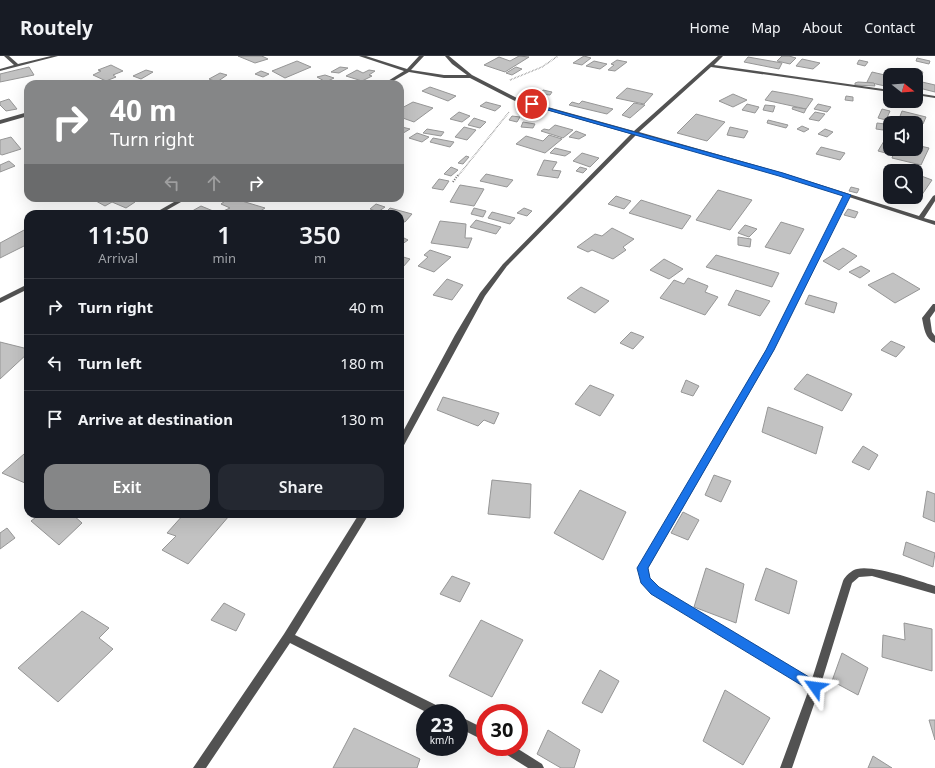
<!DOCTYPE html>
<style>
:root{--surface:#171b24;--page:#242831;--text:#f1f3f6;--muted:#9ea1a6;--line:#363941;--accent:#858687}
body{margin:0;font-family:"Noto Sans",sans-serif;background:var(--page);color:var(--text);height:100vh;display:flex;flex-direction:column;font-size:15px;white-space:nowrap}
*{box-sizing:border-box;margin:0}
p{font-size:13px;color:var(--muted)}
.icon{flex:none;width:22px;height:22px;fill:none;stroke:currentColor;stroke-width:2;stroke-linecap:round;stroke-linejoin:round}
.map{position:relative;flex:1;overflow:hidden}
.sheet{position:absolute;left:24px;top:154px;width:380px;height:308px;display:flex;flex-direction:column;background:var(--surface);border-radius:12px;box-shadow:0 4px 16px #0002}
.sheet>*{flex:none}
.banner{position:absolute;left:24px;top:24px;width:380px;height:122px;border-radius:12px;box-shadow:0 4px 16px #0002;background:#858687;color:#fff;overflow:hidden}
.needle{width:26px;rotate:107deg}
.tools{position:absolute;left:883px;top:12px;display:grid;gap:8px}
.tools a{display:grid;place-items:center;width:40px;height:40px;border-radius:8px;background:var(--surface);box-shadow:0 4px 16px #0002;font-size:20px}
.speed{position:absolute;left:416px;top:648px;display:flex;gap:8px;font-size:20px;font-weight:700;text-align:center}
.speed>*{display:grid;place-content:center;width:52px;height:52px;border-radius:50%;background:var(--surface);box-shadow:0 4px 16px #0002;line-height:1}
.speed small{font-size:10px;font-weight:400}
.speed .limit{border:6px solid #d22;background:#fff;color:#111}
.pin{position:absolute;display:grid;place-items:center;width:34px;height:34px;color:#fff;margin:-17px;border:2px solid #fff;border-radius:50%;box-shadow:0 1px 4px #0007}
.me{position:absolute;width:44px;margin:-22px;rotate:301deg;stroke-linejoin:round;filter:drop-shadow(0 0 3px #0008)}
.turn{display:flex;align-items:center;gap:14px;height:84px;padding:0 20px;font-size:18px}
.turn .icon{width:52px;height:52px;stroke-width:2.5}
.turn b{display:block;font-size:28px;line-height:34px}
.lanes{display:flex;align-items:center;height:38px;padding:0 20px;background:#0003;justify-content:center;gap:20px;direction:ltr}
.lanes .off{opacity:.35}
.eta{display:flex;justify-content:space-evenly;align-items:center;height:68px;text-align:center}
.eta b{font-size:24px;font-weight:600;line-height:28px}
.primary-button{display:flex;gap:8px;margin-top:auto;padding:8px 20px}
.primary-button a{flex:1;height:46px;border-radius:12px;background:var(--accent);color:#fff;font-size:16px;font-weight:600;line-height:46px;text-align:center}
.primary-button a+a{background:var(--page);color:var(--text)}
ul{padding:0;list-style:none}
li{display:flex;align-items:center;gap:12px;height:56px;padding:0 20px;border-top:1px solid var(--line)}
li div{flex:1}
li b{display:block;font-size:15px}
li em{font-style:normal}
header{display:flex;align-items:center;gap:24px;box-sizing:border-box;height:56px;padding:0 20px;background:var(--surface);border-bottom:1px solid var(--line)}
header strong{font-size:19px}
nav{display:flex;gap:22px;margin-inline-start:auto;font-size:14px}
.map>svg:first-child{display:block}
.building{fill:#c2c2c2;stroke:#969696}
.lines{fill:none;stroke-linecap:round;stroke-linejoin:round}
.path-far1{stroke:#747474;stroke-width:1.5;stroke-dasharray:0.5 1;stroke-linecap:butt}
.path{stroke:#747474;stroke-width:2;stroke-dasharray:1 1.5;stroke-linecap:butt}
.service{fill:#525252;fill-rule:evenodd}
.minor{fill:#525252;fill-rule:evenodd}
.route{fill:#1a73e8;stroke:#114b97}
</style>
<header>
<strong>Routely</strong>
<nav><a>Home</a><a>Map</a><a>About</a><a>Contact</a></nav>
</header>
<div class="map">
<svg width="935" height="712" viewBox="0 0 935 712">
<rect width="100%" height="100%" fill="#fff"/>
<g class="building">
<path d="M238,0H263H262L268,3L255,7Z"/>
<path d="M519,0L529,1L505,16L484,9L499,1L510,5Z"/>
<path d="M584,0L591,2L582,9L573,7Z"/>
<path d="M782,0H789L796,2L790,8L777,5Z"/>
<path d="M748,1L782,7L779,13L744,6Z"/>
<path d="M917,2L930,5L929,8L916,5Z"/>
<path d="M802,3L820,7L813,13L796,10Z"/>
<path d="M617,4L627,6L615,15L608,14L614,9L611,8Z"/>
<path d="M859,4L868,6L865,10L857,8Z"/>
<path d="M297,5L311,11L285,22L272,15Z"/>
<path d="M594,5L607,8L600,13L586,10Z"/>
<path d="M111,9L123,15L113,19L116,21L106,25L93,19L101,15L98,14Z"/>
<path d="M29,11L34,19L0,26V18Z"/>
<path d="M340,11L348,12L339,17L331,16Z"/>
<path d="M516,11L522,13L512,19L506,17Z"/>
<path d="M146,14L153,16L141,23L133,20Z"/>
<path d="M357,14L363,17L369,14L375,15L369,19L372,20L362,25L346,20Z"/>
<path d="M916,14L923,16L920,21L912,19Z"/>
<path d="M261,15L269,18L263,21L255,18Z"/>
<path d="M872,16L889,20L885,30L867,26Z"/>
<path d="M220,17L227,19L217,26L209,23Z"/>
<path d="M325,19L334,22L326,26L317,21Z"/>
<path d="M858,26L874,27L875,30L855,29V27Z"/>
<path d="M922,26L935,29V36L919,32Z"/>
<path d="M430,31L456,40L448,45L422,35Z"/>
<path d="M627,32L653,38L644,48L616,42Z"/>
<path d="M543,34L552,36L550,39L540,38Z"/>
<path d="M772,35L794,39L813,43L806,53L765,44Z"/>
<path d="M733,38L747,44L733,51L719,45Z"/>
<path d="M846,40L853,41V45L845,44Z"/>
<path d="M9,43L17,53L6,55L0,49V46Z"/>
<path d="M582,45L613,53L607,58L569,49L572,46L579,48Z"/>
<path d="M413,46L433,52L414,66L400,61V53Z"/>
<path d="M486,46L501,50L495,55L480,50Z"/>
<path d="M634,47L645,49L630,62L622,59Z"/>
<path d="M747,48L759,51L755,57L742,54Z"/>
<path d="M818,48L831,51L827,56L814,53Z"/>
<path d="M765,49L775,50L773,56L763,54Z"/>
<path d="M793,51L806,53L804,57L792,53Z"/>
<path d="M882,53L890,55L886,64L878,62Z"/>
<path d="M902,55L926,61L923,68L899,63Z"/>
<path d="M459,56L470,60L462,66L450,63Z"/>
<path d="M815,56L825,58L819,65L809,63Z"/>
<path d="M696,58L725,66L707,85L677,77Z"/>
<path d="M512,60L520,61L517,66L509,64Z"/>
<path d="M474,62L486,66L480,72L468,69Z"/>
<path d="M768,64L788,69L786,72L767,67Z"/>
<path d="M523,66L535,68L533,72L521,71Z"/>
<path d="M877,67L885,68L883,74L876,73Z"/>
<path d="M555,69L573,74L563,82L541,75L544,73L549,74Z"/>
<path d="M802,70L809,73L804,76L797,73Z"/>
<path d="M402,71L410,73L400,79V72Z"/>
<path d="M464,71L476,74L467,84L455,81Z"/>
<path d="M730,71L748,75L744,82L727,79Z"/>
<path d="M427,73L444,76L441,80L423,77Z"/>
<path d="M825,73L833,76L827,81L818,78Z"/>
<path d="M576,75L586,79L579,83L569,81Z"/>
<path d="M417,77L429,81L422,86L409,82Z"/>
<path d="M549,79L562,83L545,97L516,88L526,80L543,85Z"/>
<path d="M11,81L21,93L2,99L0,98V84Z"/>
<path d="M433,82L454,86L450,91L430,86Z"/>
<path d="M884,85L890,86V93H916V89L929,92L921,109L892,102L893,99L878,95Z"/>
<path d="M821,91L845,97L840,104L816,98Z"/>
<path d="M555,92L571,96L565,100L550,97Z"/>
<path d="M582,97L599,102L590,111L573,105Z"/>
<path d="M466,100L469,101L463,108L458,107Z"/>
<path d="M544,104L557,106L552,114L561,115L558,122L537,119Z"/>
<path d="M9,105L15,110L0,116V109Z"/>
<path d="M451,111L458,114L451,120L444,118Z"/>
<path d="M580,111L587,113L583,117L576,115Z"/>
<path d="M486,118L513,124L507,131L480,125Z"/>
<path d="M916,118L932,124L917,146L900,141H916Z"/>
<path d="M439,123L449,125L443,134L432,132Z"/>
<path d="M460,129L484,133L474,150L450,146Z"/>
<path d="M851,131L859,133L857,137L849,135Z"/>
<path d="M718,134L752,144L730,174L696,164Z"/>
<path d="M616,140L631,145L624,153L608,148Z"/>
<path d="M102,142H126L135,146L126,152L112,146L105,150L96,145Z"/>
<path d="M229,142H232L265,152L256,158H227L221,156L230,152L221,148Z"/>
<path d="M641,144L691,160L682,173L629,157Z"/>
<path d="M376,148L385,151L378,156L370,153Z"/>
<path d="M201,150L218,157L187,158Z"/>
<path d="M390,152L412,158L405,166L400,165V158H384Z"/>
<path d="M474,152L486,155L483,161L471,158Z"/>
<path d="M524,152L532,155L527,160L517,157Z"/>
<path d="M848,153L858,156L855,162L844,159Z"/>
<path d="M492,156L515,162L510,168L488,162Z"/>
<path d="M476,164L501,171L496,178L470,171Z"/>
<path d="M440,165L466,168L465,182H472L468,192L431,187Z"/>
<path d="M781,166L804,173L790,198L765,191Z"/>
<path d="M745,169L757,173L749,181L738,177Z"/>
<path d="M612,172L634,183L623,191L626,194L613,203L592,194L588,196L577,191L595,178L602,180Z"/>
<path d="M26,173L28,174V188L0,202V187Z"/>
<path d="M400,180L408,184L401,189H400Z"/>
<path d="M738,181L751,183L750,191L738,189Z"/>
<path d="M843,192L857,200L839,214L823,205Z"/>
<path d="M430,194L451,201L434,216L418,210L428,201L424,199Z"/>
<path d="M716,199L779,217L772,231L706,211Z"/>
<path d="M400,200L410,203L403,211H400Z"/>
<path d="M664,203L683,213L669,223L650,214Z"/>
<path d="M861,210L870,215L860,222L849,216Z"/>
<path d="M893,217L920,233L895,247L868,229Z"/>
<path d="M688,222L708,230L705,236L718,241L705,259L660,242L674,224L684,228Z"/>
<path d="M447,223L463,229L452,244L433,239Z"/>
<path d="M581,231L609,245L595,257L567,242Z"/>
<path d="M736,234L770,245L760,260L728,249Z"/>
<path d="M809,239L837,247L834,257L805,248Z"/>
<path d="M631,276L644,281L633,293L620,287Z"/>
<path d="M891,285L905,291L896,301L881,294Z"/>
<path d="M0,286L28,293V297L0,323Z"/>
<path d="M807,318L852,338L842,355L794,333Z"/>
<path d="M686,324L699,330L693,340L681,336Z"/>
<path d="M590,329L614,339L600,360L575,348Z"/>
<path d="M443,341L499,357L494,368L484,364L478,370L437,354Z"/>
<path d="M768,351L823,371L816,398L762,376Z"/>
<path d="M863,390L878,399L869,414L852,406Z"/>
<path d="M24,398L28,399V424L25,427L2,417Z"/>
<path d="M714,419L731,425L721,446L705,439Z"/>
<path d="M492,424L531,428L530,462L488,458Z"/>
<path d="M580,434L626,456L603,504L554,477Z"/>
<path d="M927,435L935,438V466L923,461Z"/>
<path d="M683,456L699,464L688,484L671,477Z"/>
<path d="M40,458H72L82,467L59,489L31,465Z"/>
<path d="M184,458H225L229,460L188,508L162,494L176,480L167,477Z"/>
<path d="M7,472L15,482L0,493V477Z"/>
<path d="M906,486L935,497L933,511L903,499Z"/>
<path d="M706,512L744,528L736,567L694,551Z"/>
<path d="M766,512L797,525L789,558L755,544Z"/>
<path d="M452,520L470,527L460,546L440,538Z"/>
<path d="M224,547L245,558L236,575L211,564Z"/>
<path d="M82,555L109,572L99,582L113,593L58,646L18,612Z"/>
<path d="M481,564L523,584L492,641L449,620Z"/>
<path d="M904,567L932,573V615L882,601L883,579L905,584Z"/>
<path d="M842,597L868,612L858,639L832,625Z"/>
<path d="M600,614L619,625L602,657L582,647Z"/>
<path d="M725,634L770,662L743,709L703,685Z"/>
<path d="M929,664H935V684Z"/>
<path d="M354,672L420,703L417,712H333Z"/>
<path d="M548,674L580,694L574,712H561L537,698Z"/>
<path d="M873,700L892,712H868Z"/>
</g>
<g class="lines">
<g class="path-far1">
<path d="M510,24L542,11L558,0"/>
<path d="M458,120L509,56"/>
</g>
<path class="path" d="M453,126L458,119"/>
<path class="service" d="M933,248H935V255L930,262L932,276L935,280V287C925,283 924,272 922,262Z"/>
<g class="minor">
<path d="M4,0H9L18,8L51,0H58L0,15V13L14,9Z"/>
<path d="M359,0H366L407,13L419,0H424L411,14L444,19H467L452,8L445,0H449L472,19L519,43L634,75L718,0H723L714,9L890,34V36L711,11L639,76L783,117L919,160L933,140L935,139V145L924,162L935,165V169L849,141L774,294L648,512L650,522L658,531L812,623L843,525C845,520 852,514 857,513C875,509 915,524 935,530V538L872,520L859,521L852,527L820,631L792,712H780L809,633L652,537L642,527L638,512L766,294L844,140L779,119L636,79L507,210L485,240L403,391L400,392V381L455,279L480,237L503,208L631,78L515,45L470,22H444L409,16L388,28H383L404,15Z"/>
<path d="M916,37L935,40V42L916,39Z"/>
<path d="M28,56V60L0,68V64Z"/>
<path d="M181,142H188L160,158H153Z"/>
<path d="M28,228V233L0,247V242Z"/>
<path d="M359,458H369L295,579L444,653L446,657H428L290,587L206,712H193L284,578Z"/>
<path d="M459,660L485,673V685L459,672Z"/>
<path d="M499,691H515L542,708L544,712H528L501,695Z"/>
</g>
</g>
<path class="route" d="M530,47L783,117L851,139L774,294L648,512L650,522L659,531L819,627L821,631L819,635L815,637L811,635L651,538L641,527L637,512L766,294L843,140L779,120L530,49Z"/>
</svg>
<div class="tools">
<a><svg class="needle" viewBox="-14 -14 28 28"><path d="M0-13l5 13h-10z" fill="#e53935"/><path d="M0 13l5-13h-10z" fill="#9ea1a6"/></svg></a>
<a><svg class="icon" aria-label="sound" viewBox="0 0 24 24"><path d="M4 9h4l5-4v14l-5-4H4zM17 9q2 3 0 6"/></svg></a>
<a><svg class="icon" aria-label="search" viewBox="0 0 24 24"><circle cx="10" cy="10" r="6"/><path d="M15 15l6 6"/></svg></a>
</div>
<div class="speed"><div>23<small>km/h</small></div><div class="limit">30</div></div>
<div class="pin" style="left:532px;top:48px;background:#d93025"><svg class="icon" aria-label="arrive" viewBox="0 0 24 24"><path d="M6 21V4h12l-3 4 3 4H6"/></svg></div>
<svg class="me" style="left:815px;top:631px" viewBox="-20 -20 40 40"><path d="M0-17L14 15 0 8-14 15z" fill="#1a73e8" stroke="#fff" stroke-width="4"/></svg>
<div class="banner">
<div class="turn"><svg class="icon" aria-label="right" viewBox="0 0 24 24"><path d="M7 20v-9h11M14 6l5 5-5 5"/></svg><div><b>40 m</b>Turn right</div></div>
<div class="lanes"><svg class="icon off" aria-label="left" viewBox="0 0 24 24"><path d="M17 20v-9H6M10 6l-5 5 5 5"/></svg><svg class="icon off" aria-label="ahead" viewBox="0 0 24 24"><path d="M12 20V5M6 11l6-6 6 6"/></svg><svg class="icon" aria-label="right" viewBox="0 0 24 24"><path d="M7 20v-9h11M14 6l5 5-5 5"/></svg></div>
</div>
<section class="sheet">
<div class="eta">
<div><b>11:50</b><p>Arrival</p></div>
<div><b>1</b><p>min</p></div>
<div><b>350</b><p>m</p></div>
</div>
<ul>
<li><svg class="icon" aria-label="right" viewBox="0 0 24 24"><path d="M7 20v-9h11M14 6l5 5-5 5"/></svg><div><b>Turn right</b></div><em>40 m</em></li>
<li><svg class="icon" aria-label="left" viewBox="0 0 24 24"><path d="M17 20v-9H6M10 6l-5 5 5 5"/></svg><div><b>Turn left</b></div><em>180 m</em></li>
<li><svg class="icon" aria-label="arrive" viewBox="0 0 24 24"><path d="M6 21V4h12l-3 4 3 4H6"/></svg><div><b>Arrive at destination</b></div><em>130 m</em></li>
</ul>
<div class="primary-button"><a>Exit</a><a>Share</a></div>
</section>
</div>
